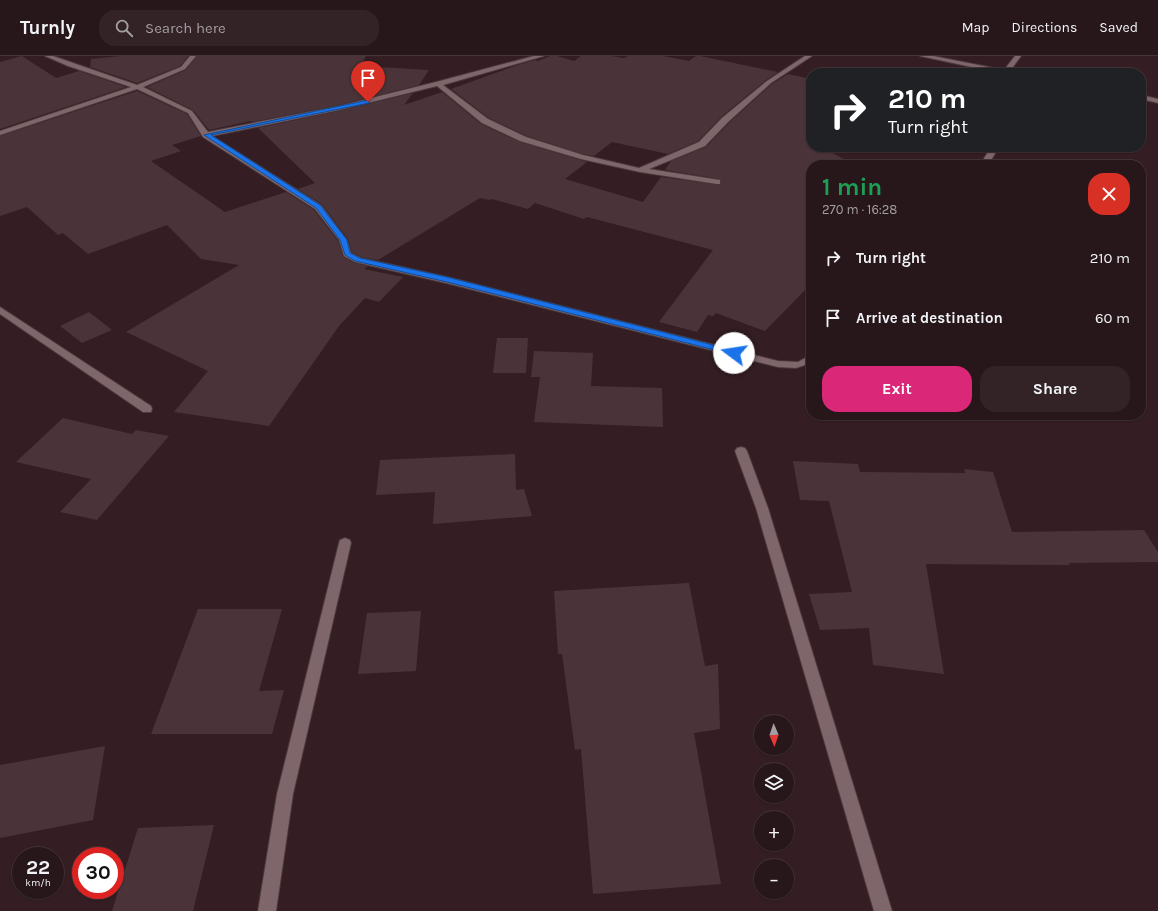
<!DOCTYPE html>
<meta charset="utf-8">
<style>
:root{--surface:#27161a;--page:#332327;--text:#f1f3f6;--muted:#a49fa2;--line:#433539;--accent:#db2777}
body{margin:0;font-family:Karla,sans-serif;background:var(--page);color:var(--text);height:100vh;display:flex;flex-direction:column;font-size:15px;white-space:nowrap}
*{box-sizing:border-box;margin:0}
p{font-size:13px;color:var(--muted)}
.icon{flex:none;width:22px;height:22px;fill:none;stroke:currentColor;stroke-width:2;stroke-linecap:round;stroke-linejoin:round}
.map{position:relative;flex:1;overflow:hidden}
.panel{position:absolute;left:806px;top:104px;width:340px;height:260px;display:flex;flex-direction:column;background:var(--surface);border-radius:16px;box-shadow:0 1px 3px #0004,0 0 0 1px var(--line)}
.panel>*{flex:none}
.top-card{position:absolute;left:806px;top:12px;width:340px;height:84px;border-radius:16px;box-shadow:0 1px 3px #0004,0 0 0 1px var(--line);background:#202124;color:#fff;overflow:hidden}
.needle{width:26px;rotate:178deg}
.buttons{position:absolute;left:754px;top:659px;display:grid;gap:8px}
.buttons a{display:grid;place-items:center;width:40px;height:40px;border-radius:50%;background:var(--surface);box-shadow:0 1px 3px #0004,0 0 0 1px var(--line);font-size:20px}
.speed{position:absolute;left:12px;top:791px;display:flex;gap:8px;font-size:20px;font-weight:700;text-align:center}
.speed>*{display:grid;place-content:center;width:52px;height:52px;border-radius:50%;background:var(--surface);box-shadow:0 1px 3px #0004,0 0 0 1px var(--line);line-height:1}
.speed small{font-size:10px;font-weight:400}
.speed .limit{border:6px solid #d22;background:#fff;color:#111}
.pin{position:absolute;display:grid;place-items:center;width:34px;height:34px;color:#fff;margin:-41px -17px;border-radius:50% 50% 50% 0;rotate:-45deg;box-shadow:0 0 4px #0007}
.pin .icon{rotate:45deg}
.me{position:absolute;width:44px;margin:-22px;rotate:284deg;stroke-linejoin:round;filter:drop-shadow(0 0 3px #0008)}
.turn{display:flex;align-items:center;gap:14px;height:84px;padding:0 16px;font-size:18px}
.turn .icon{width:52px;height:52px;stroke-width:2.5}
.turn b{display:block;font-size:28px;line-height:34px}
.round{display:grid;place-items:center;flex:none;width:42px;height:42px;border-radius:16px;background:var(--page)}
.head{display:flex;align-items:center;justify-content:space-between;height:68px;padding:0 16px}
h1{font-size:24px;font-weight:700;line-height:30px;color:#1e9e55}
.action{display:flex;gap:8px;margin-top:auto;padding:8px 16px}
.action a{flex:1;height:46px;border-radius:16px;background:var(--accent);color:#fff;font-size:16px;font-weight:700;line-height:46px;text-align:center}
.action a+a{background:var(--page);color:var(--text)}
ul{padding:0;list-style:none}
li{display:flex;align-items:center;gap:12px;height:60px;padding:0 16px}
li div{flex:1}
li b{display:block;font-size:15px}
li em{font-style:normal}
header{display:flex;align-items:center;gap:24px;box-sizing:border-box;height:56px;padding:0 20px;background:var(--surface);border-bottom:1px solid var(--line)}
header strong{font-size:19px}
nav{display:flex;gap:22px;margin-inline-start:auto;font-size:14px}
.search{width:280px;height:36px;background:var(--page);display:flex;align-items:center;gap:10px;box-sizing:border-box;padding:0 14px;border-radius:16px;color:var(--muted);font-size:15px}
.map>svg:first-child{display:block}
.building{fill:#4b3439}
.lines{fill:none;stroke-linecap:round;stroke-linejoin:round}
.minor-casing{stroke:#4a393d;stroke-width:2}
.minor{fill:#7f666b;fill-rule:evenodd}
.route{fill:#1a73e8;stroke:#114b97}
</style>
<header>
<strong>Turnly</strong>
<div class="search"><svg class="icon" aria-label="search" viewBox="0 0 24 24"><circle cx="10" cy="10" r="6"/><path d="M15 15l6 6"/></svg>Search here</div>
<nav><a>Map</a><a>Directions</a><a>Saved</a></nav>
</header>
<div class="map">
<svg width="1158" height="855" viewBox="0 0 1158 855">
<rect width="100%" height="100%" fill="#341e23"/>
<g class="building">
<path d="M22,0L56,22L79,15L126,31L0,73V6Z"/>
<path d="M121,0H188L180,10L137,27L90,11L91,3Z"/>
<path d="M197,0H366L361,10L429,14L419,29L339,49L252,66L251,65L209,74L193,54L147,31L186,14Z"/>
<path d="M550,0H557L574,5L581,0H611L624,2L628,0H663L689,5L696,0H700L778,16L766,24L721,61L698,85L668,98L612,86L594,100L583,98L527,80L489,62L451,33L518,9L535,4L538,5Z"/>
<path d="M788,18L811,23V91H821L855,109H811V228L765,275L716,257L713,260L708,259L697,276L659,266L713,194L587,161L584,163L535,147L528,153L492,143L489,144L480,142L378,204L362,201L352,196L348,183L322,148L298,133L315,127L258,72L339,55L413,37L404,49L442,36L481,68L520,86L587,106L565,123L643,146L661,121L721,129L720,123L665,114L671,105L706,91L729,67L772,28Z"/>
<path d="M137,35L187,58L201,80L172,89L181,95L151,105L225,156L286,136L314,154L338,185L343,201L354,207L368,210L364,213L403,221L379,246L365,242L339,270L269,370L174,356L208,315L126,276L239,209L201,203L167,169L88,198L63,177L58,179L27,151L0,160V80Z"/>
<path d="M89,256L112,274L82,287L60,270Z"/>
<path d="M497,282H528L526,317H493Z"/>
<path d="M534,295L593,297L591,330L662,332L663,371L534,366L540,321H531Z"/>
<path d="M63,362L132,378L136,374L169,380L97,464L60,456L91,423L16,406Z"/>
<path d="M515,398L516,434L524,433L532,460L433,468L435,436L376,439L380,404Z"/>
<path d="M793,405L858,408L860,416L965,417L964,413L993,416L1012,476L1144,474L1158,496V506L1069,507L1070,509L926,508L944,618L873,609L869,572L820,574L809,538L852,536L829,445L800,444Z"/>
<path d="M689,527L705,610L718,608L720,673L694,677L721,828L593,838L581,693L575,694L562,598H558L554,535Z"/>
<path d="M198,553H282L259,635L284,634L272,678H151Z"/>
<path d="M421,555L416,615L358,618L367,557Z"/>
<path d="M105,690L93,764L0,782V709Z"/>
<path d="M214,769L193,855H112L138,772Z"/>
</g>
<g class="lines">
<defs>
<g id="minor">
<path d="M45,0H53L137,29L181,11L190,0H196L185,13L143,31L192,55L208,76L339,50L436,26L534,0H544L443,29L488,63L526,81L583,99L639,112L699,86L722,62L767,25L805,0H812L771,27L728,66L705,90L649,113L720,124V128H717L640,116L581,103L520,85L482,67L437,30L339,54L212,80L321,149L347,184L351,197L361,202L447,221L778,305L798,306L811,299V307L796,312L778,311L446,227L355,206L344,200L339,184L315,153L203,81L188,57L137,33L0,79V75L131,31L68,10Z"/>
<path d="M920,0H933L1004,14L1015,0H1021L1010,15L1013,17H1000Z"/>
<path d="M1141,39L1158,43V47L1141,43Z"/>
<path d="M991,91H999L988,109H980Z"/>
<path d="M0,251L151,350L152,353L151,356H143L0,258Z"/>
<path d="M741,391L745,392L747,395L768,452L892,855H874L756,452L735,395L737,392Z"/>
<path d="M345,482L350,484L351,487L293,738L276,855H258L277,738L339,487L340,484Z"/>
</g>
</defs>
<use href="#minor" class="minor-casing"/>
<use href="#minor" class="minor"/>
</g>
<path class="route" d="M368,44H369V47L211,79L320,149L347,184L350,197L360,202L447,221L737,295L738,297L734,299L447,226L355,205L345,199L340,184L316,152L204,79Z"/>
</svg>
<div class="buttons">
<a><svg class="needle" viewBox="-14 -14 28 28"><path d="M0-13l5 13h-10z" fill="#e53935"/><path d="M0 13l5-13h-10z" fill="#a49fa2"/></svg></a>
<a><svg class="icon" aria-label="layers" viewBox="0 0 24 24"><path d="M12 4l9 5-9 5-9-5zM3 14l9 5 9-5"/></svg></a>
<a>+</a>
<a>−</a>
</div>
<div class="speed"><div>22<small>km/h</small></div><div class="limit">30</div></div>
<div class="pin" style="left:368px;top:46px;background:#d93025"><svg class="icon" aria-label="arrive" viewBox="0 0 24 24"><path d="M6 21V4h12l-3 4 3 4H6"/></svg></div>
<svg class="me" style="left:734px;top:297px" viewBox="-20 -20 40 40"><circle r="19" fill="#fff"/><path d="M0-13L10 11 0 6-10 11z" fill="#1a73e8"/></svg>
<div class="top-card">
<div class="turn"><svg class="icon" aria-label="right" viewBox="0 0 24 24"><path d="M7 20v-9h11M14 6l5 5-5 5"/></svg><div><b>210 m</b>Turn right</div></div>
</div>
<section class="panel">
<div class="head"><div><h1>1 min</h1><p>270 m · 16:28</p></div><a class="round" style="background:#d93025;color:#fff"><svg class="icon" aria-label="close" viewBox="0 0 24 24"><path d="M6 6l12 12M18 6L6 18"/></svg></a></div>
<ul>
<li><svg class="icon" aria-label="right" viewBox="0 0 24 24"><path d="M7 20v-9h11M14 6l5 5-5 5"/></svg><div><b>Turn right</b></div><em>210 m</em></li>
<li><svg class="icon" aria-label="arrive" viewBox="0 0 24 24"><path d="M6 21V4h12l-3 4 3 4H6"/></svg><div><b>Arrive at destination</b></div><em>60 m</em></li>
</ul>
<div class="action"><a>Exit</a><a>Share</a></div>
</section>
</div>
